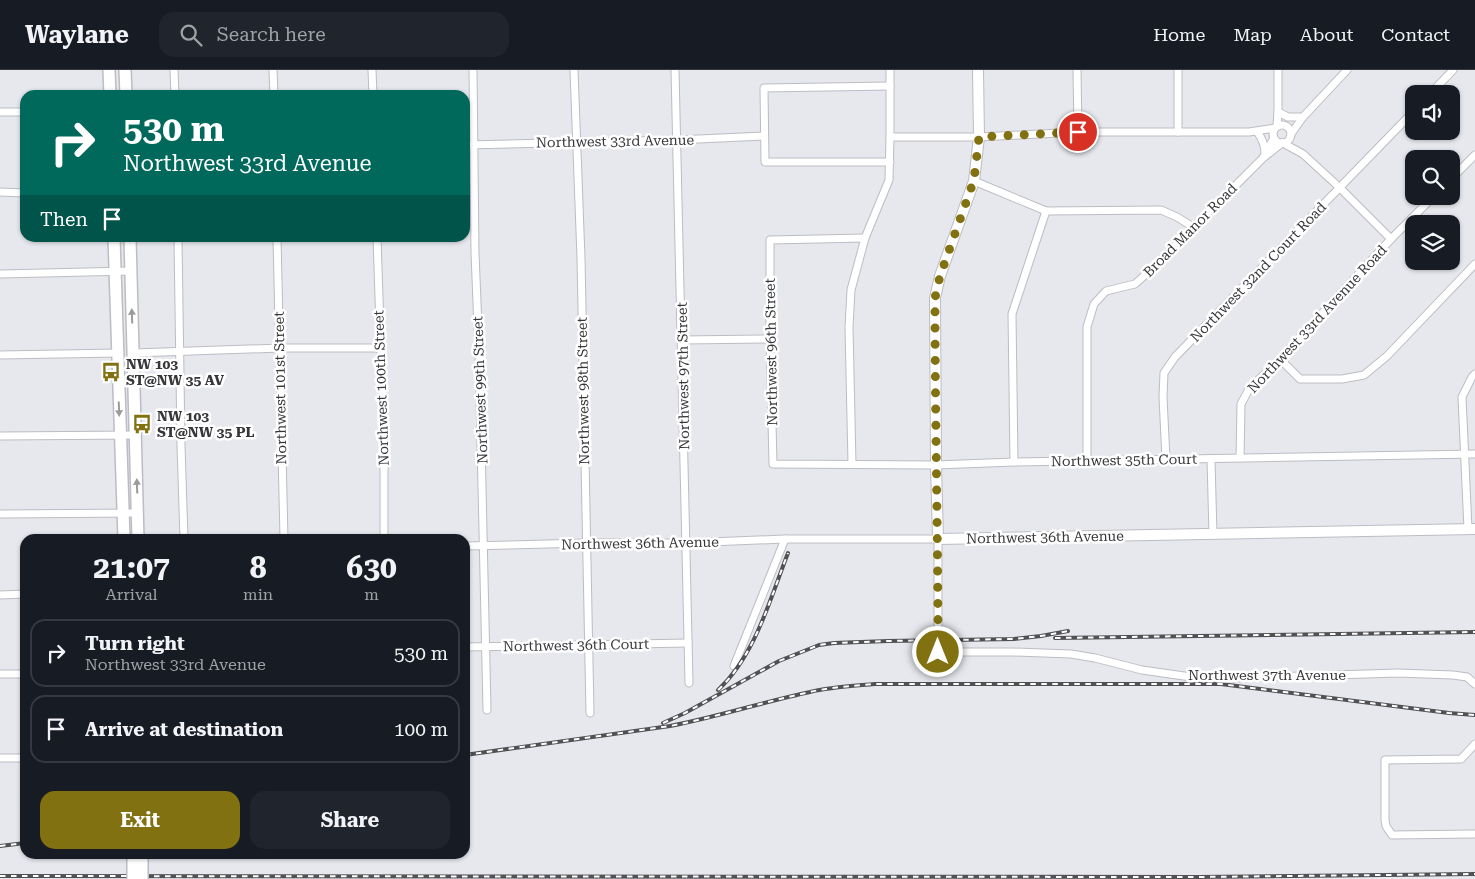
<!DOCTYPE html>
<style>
:root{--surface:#171b24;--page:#20242c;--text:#f1f3f6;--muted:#9ea1a6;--line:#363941;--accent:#827111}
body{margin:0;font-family:"Roboto Serif",serif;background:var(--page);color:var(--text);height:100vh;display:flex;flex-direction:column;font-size:19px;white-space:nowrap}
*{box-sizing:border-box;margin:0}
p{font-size:16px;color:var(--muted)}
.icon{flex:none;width:28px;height:28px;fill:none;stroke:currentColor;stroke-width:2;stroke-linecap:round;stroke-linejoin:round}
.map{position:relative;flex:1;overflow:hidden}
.sheet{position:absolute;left:20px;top:464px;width:450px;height:325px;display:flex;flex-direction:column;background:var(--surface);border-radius:15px;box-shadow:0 1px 4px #0004}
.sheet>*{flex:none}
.guide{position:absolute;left:20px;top:20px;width:450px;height:152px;border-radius:15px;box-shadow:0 1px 4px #0004;background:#00695c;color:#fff;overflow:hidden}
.tools{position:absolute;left:1405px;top:15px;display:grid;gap:10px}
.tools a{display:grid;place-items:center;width:55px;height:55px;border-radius:10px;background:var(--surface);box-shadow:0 1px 4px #0004;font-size:25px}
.pin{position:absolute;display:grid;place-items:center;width:42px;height:42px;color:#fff;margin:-21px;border:2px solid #fff;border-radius:50%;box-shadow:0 1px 5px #0007}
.me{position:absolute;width:55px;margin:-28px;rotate:0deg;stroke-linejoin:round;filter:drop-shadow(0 0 4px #0008)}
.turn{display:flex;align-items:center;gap:18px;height:105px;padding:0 20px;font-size:22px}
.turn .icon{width:65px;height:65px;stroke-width:2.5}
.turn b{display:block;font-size:35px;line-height:42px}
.then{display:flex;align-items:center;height:48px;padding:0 20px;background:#0003;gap:10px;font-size:19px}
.eta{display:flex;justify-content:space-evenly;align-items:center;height:85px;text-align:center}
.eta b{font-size:30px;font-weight:700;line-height:35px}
.cta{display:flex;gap:10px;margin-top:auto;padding:10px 20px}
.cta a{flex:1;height:58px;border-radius:15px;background:var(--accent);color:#fff;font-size:20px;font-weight:700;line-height:58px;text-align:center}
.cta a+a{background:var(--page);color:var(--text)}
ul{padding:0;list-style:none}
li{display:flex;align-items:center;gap:15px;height:68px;margin:0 10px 8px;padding:0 10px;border:2px solid var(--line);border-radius:15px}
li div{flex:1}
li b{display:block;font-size:19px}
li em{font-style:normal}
header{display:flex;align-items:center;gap:30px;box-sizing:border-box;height:70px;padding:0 25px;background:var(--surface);border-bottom:1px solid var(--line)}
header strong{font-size:24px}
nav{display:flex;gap:28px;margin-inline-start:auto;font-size:18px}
.search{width:350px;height:45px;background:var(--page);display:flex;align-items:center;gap:12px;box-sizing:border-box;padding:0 18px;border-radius:15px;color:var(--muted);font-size:19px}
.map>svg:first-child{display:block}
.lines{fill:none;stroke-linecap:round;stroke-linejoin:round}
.street-casing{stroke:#bcbdc3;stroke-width:9}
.secondary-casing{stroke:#bcbdc3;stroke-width:12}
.primary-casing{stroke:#bcbdc3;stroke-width:14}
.street{stroke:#fff;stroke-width:7}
.secondary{stroke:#fff;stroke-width:10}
.primary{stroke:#fff;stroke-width:11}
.rail-casing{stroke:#515155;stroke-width:4}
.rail{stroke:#fff;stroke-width:2;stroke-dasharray:5.5;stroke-linecap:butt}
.primary-bridge-casing{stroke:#bcbdc3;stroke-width:14;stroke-linecap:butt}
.primary-bridge{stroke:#fff;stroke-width:11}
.oneway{fill:#9b9b9c}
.route{stroke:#827111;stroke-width:9;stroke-dasharray:0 16.2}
.labels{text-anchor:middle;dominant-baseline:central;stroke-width:5;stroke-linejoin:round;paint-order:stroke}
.street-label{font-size:14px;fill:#37373a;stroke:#fff}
.poi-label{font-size:14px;font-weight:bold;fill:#37373a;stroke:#fff;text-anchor:start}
</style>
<header>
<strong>Waylane</strong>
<div class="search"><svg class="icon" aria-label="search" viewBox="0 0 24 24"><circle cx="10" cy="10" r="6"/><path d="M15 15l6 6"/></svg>Search here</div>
<nav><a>Home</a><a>Map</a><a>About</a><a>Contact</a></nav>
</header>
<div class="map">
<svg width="1475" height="809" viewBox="0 0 1475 809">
<rect width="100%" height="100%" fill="#e7e8ee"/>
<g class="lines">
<defs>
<g id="street">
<path d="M174,0L175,25"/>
<path d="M273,0L274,25"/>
<path d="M372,0L373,25"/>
<path d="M473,0L475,183L479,282L487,640"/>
<path d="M574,0L581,188L590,643"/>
<path d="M675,0L689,613"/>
<path d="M1077,0L1078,62"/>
<path d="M1178,0V62"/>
<path d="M1430,24L1453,0"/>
<path d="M0,42H25"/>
<path d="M1278,42L1288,47H1303"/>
<circle cx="1282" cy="64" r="9"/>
<path d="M1277,56L1278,42V0"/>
<path d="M1258,63C1263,70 1265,75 1265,83"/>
<path d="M1291,64L1303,47L1347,0"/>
<path d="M890,67H979L1078,62H1249L1275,58"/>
<path d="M1283,73L1303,84L1339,117L1391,169"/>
<path d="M465,75L677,70L764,66"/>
<path d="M1264,86L1274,68"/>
<path d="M890,92H765L764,18L890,16"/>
<path d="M1451,109L1475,85"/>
<path d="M974,111L1046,141L1161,140L1177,147L1193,157"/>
<path d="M0,122L25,123"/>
<path d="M178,168L181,375L184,469"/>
<path d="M277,168L284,469"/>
<path d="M377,168L384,375V469"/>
<path d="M865,168L770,170V269L773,394L936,395L1014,392L1475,384"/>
<path d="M0,204L131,201"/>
<path d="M682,270L770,269"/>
<path d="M134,283L280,278H380"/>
<path d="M0,285L118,283"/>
<path d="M1280,289L1300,309H1342L1364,305L1387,286L1475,194"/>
<path d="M0,366L136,365"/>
<path d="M1240,388L1241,334L1249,319L1280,289L1391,169L1434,126"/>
<path d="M1166,389L1163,327L1164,303L1175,287L1414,41"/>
<path d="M1211,389L1213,465"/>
<path d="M1087,390V257L1094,234L1106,221L1135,214L1154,197L1263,88L1282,73"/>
<path d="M1014,392L1012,244L1046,141"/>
<path d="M852,394L849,257L851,220L865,168L889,110L890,67V0"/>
<path d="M0,444L138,443"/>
<path d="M1468,459L1462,327L1472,307L1475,304"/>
<path d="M465,476L586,473H685L785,469H938V582H1013L1071,584L1095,588L1142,600L1191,607L1233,608L1398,603L1453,605L1467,607L1475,614"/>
<path d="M0,525L25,524"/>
<path d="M465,577L688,573"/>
<path d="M734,596L785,469"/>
<path d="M0,604H25"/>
<path d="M1475,674L1461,689L1385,690V750L1386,756L1392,765L1475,764"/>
<path d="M0,688H25"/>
</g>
<path id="secondary" d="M978,0L979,67L974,111L940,206L935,228L936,395L938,469L1475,459"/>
<g id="primary">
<path d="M109,0L110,25"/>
<path d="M125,0L126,25"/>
<path d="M114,168L124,469"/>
<path d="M130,168L138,469"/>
</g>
</defs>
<use href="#street" class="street-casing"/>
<use href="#secondary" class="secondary-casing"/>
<use href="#primary" class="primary-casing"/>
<use href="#street" class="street"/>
<use href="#secondary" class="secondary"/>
<use href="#primary" class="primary"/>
<defs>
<g id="rail">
<path d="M1055,568L1475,562"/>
<path d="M718,620C755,586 770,529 788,483"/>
<path d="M663,653L685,643L779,591L819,575L834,573L888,571L1014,569L1041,566L1068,561"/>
<path d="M465,685L670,656C717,647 763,632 810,622C831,617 853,616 875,614H1221L1449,643L1475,645"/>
<path d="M0,776L25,773"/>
<path d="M0,806L1198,807L1475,804"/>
</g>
</defs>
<use href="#rail" class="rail-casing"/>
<use href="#rail" class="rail"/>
<defs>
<g id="primary-bridge">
<path d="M133,784V809"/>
<path d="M142,784V809"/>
</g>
</defs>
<use href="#primary-bridge" class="primary-bridge-casing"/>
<use href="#primary-bridge" class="primary-bridge"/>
</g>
<defs><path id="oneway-solid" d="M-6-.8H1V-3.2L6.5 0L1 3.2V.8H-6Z" transform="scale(1.25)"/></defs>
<g class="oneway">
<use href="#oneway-solid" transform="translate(132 246) rotate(-92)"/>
<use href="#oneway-solid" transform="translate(119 339) rotate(88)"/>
<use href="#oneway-solid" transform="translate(137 416) rotate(-92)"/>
</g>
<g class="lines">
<path class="route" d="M938,582C938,464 935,346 935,228L940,206L974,110L979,67L1078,62"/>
</g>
<defs>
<symbol id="bus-bare" viewBox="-9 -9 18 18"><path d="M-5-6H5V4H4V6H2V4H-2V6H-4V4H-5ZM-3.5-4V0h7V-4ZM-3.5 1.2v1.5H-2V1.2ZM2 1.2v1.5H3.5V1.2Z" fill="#827111" stroke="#fff" stroke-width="2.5" paint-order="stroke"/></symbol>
</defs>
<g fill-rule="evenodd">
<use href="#bus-bare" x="97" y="288" width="28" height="28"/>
<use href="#bus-bare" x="128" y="340" width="28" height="28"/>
</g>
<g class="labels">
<g class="street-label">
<text transform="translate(615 71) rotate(-1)">Northwest 33rd Avenue</text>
<text transform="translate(1190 160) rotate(-45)">Broad Manor Road</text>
<text transform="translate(1258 202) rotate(-46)">Northwest 32nd Court Road</text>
<text transform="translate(1317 249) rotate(-47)">Northwest 33rd Avenue Road</text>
<text transform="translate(771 282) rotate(-91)">Northwest 96th Street</text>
<text transform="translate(683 306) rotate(-91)">Northwest 97th Street</text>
<text transform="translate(280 318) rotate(-91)">Northwest 101st Street</text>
<text transform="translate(381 318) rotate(-92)">Northwest 100th Street</text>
<text transform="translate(480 320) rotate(-92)">Northwest 99th Street</text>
<text transform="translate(583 321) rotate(-91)">Northwest 98th Street</text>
<text transform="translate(1124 390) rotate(-1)">Northwest 35th Court</text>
<text transform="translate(1045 467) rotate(-1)">Northwest 36th Avenue</text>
<text transform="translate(640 473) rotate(-1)">Northwest 36th Avenue</text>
<text transform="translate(576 575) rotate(-1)">Northwest 36th Court</text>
<text x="1267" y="605">Northwest 37th Avenue</text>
</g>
<g class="poi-label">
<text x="126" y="294">NW 103<tspan x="126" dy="16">ST@NW 35 AV</tspan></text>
<text x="157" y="346">NW 103<tspan x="157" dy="16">ST@NW 35 PL</tspan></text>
</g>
</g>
</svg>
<div class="tools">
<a><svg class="icon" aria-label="sound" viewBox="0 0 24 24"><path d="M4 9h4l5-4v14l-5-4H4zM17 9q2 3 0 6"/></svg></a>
<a><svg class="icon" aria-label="search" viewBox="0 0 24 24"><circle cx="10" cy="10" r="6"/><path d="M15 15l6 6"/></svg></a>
<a><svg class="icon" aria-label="layers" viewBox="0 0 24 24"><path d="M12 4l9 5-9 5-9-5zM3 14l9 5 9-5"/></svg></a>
</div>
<div class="pin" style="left:1078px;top:62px;background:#d93025"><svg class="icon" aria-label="arrive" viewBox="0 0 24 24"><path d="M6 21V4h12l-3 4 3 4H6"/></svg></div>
<svg class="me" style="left:938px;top:582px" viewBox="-20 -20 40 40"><circle r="17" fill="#827111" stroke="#fff" stroke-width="3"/><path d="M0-11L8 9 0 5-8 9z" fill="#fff"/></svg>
<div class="guide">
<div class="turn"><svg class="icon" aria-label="right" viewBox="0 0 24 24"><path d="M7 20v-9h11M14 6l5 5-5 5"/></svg><div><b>530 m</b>Northwest 33rd Avenue</div></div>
<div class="then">Then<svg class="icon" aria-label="arrive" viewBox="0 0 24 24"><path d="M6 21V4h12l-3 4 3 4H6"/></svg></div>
</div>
<section class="sheet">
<div class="eta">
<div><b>21:07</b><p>Arrival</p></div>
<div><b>8</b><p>min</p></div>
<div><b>630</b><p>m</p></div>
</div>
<ul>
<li><svg class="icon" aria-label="right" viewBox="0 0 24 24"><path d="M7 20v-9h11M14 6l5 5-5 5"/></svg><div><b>Turn right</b><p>Northwest 33rd Avenue</p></div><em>530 m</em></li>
<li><svg class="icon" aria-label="arrive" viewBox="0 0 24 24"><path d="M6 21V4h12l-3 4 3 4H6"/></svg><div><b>Arrive at destination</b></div><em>100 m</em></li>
</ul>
<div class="cta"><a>Exit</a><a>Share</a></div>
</section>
</div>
